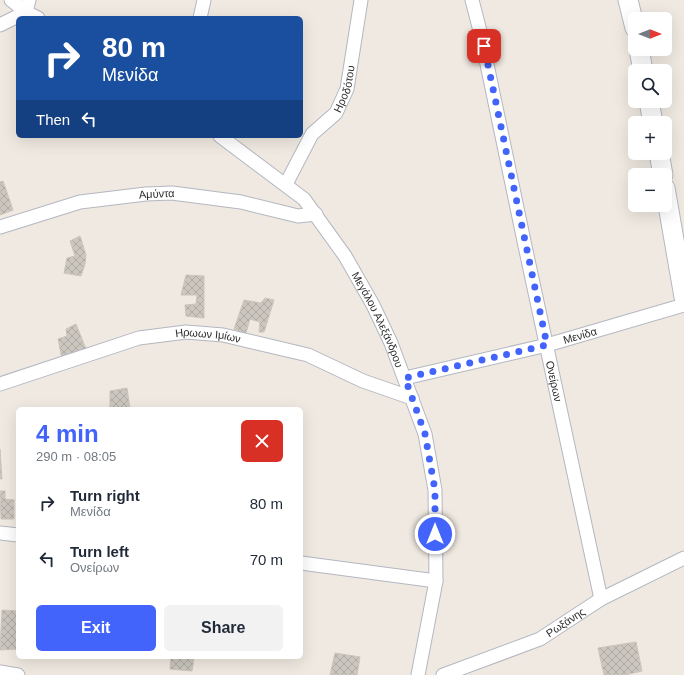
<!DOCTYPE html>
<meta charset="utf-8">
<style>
:root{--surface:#fff;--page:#f2f2f3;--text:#1f2937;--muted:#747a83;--accent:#4264fb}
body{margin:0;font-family:Helvetica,sans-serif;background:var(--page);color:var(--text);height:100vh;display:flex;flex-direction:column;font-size:15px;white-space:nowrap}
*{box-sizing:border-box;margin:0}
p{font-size:13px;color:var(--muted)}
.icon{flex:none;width:22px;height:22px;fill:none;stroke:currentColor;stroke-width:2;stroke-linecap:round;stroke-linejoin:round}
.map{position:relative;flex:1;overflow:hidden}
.panel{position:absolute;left:16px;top:407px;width:287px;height:252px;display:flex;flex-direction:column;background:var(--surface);border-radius:6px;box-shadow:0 4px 16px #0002}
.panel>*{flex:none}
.guide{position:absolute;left:16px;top:16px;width:287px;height:122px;border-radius:6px;box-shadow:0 4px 16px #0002;background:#1a4fa0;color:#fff;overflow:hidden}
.needle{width:26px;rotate:90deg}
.buttons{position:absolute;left:628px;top:12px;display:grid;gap:8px}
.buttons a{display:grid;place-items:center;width:44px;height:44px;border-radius:6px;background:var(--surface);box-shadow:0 4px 16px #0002;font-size:20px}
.pin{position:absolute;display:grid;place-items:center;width:34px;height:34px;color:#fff;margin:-17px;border-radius:8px;box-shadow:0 2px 6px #0006}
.me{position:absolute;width:44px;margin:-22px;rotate:0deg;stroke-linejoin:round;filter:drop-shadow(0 0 3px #0008)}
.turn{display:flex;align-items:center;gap:14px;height:84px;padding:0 20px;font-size:18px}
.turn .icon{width:52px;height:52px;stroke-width:2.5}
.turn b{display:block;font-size:28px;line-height:34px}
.then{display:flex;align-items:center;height:38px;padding:0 20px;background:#0003;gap:8px;font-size:15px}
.round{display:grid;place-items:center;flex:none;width:42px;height:42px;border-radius:6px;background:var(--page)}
.head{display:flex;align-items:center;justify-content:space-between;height:68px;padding:0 20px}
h1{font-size:24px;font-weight:700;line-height:30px;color:var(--accent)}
.action{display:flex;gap:8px;margin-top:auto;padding:8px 20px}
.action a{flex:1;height:46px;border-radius:6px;background:var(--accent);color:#fff;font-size:16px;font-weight:700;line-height:46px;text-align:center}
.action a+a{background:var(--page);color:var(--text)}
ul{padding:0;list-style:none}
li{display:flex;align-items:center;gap:12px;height:56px;padding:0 20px}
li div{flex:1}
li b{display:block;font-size:15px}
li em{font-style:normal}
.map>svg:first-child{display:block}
.building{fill:url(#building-cross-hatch);stroke:#cbc5ba}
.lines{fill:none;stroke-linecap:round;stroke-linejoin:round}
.street-casing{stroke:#b4b7c1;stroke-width:15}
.secondary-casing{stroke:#b4b7c1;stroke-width:21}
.street{stroke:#fff;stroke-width:13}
.secondary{stroke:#fff;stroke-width:19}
.route{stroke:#4264fb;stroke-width:7;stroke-dasharray:0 12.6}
.labels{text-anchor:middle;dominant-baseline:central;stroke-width:3;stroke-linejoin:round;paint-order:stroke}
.street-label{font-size:11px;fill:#2e2e2e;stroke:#fff}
</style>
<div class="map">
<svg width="684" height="675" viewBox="0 0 684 675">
<defs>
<pattern id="building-cross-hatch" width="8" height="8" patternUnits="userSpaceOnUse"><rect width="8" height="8" fill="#cbc7bf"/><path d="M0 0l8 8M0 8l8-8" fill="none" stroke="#afaba4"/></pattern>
</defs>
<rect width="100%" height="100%" fill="#efe9e1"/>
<g class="building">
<path d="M3,181L13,210L0,215V182Z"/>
<path d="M80,236L86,255L85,264L81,276L64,273L67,258L75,256L70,241Z"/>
<path d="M186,275L204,276V318L186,316L185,305L196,304L197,295H181Z"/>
<path d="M265,298L274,300L264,332H259L260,322L250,319L246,333L234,329L244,300L261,303Z"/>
<path d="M76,324L86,349L62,359L58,339L67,336L66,329Z"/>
<path d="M127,388L130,409H110V391Z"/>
<path d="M0,449L2,479H0Z"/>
<path d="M0,491H5V499L14,500V519H1Z"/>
<path d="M2,610L18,611V649L0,650Z"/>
<path d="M636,642L642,671L625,675H604L598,648Z"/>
<path d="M335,653L360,657L357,675H330Z"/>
<path d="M171,657H194L192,671L170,669Z"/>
</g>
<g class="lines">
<defs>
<g id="street">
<path d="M11,0L26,12L38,18"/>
<path id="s1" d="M472,0L480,31L525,246L601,599"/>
<path d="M26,12L29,0"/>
<path d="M200,18L204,0"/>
<path d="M0,25L26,12"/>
<path id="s2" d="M220,136L304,199L345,256L373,305L391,343L425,434L435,490L436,581L418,675"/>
<path id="s3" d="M286,184L312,134L336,113L347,89L361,0"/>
<path id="s4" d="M0,227L80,202L146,194L172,193L241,202L298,216L316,214"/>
<path id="s5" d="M405,378L547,345L684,305"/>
<path id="s6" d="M0,384L139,338L186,332L223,335L308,355L363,381L412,398"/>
<path d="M0,533L18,535"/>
<path d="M301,563L436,581"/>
<path d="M0,672L18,675"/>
<path id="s7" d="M443,675L540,639L601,599L684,558"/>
</g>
<g id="secondary">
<path d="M628,0L635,28"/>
<path d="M639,49L643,71"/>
<path d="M649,101L653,123"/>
<path d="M659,153L663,175"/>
<path d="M665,188L684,297"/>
</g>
</defs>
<use href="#street" class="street-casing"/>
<use href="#secondary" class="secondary-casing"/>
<use href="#street" class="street"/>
<use href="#secondary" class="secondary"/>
</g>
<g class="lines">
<path class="route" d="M435,534V490L425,434L405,378L547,345L484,46"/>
</g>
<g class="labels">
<g class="street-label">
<text stroke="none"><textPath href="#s3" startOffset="114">Ηροδότου</textPath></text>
<text stroke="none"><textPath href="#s4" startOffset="161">Αμύντα</textPath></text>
<text stroke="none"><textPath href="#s2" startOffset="247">Μεγάλου Αλεξάνδρου</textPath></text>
<text stroke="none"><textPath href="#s5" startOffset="180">Μενίδα</textPath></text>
<text stroke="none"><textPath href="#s6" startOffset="216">Ηρωων Ιμίων</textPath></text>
<text stroke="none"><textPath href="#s1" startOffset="390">Ονείρων</textPath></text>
<text stroke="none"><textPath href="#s7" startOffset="134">Ρωξάνης</textPath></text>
</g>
</g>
</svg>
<div class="buttons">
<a><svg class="needle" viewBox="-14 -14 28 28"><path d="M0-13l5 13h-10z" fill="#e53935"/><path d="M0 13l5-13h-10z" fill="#747a83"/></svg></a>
<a><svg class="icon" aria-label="search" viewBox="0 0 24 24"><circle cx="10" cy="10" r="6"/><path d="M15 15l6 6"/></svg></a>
<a>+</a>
<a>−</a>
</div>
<div class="pin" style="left:484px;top:46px;background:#d93025"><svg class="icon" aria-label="arrive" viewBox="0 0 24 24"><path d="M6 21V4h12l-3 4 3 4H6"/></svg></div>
<svg class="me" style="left:435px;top:534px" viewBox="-20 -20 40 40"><circle r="17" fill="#4264fb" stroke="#fff" stroke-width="3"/><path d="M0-11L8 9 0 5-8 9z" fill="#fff"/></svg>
<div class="guide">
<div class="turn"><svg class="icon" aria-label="right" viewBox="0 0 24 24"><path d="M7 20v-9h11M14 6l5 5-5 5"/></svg><div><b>80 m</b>Μενίδα</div></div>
<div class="then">Then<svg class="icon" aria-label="left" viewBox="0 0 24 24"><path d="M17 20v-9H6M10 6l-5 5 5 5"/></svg></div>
</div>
<section class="panel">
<div class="head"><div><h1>4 min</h1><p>290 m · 08:05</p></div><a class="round" style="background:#d93025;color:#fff"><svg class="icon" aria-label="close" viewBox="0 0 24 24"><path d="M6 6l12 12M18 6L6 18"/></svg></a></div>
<ul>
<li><svg class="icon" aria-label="right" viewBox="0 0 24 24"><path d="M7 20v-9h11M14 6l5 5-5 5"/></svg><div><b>Turn right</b><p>Μενίδα</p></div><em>80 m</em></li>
<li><svg class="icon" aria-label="left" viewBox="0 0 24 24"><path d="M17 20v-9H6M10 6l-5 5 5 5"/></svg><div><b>Turn left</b><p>Ονείρων</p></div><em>70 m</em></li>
</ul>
<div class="action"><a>Exit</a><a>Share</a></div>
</section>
</div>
